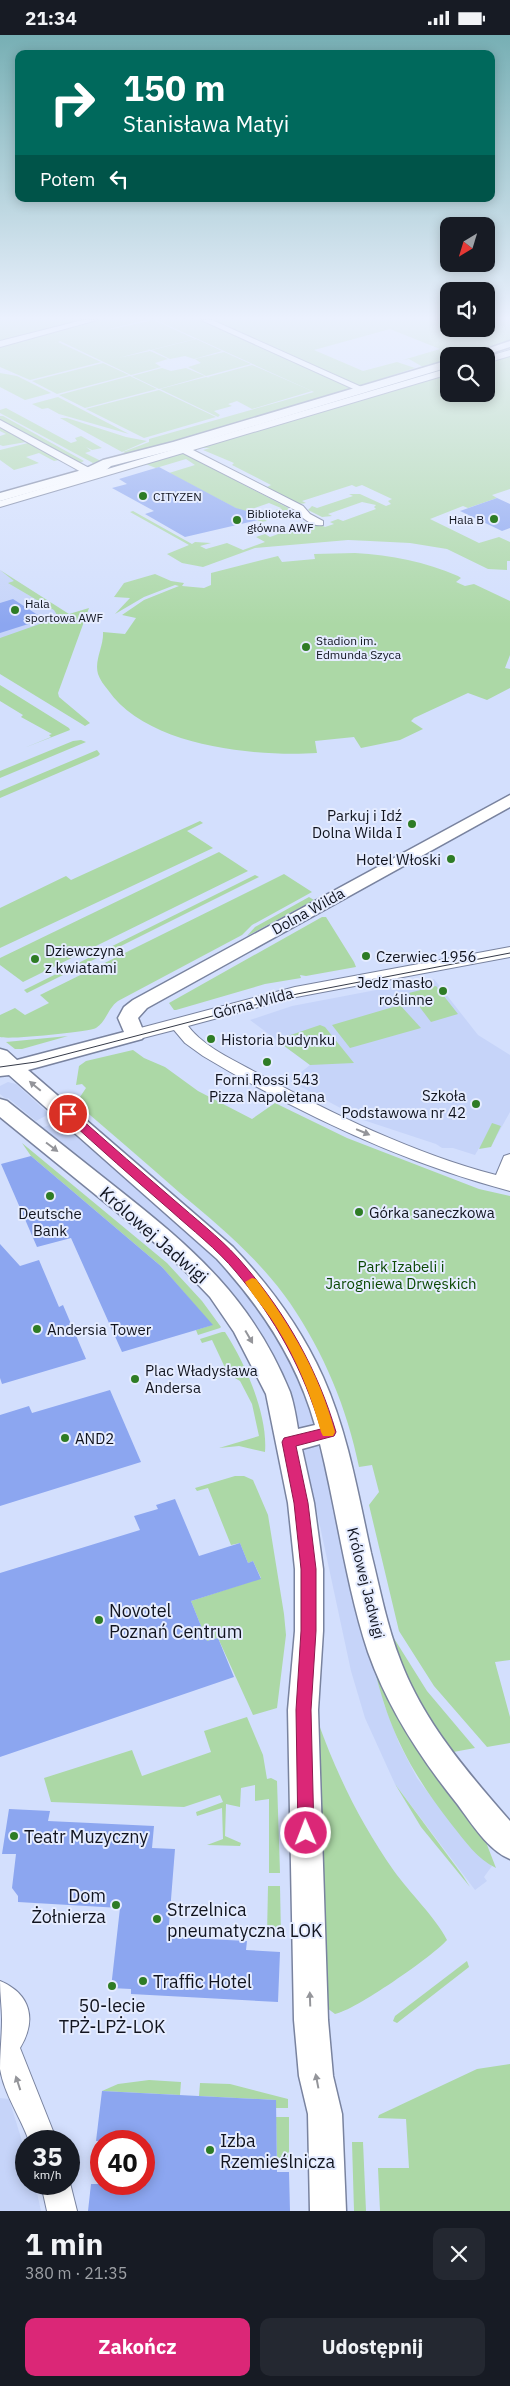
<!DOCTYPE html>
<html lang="pl">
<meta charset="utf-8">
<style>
:root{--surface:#171b24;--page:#242831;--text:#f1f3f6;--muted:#9ea1a6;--accent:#db2777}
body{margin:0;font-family:"IBM Plex Sans",sans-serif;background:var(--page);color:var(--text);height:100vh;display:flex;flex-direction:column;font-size:19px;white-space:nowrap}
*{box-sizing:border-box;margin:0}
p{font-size:16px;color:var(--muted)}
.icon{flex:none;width:28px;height:28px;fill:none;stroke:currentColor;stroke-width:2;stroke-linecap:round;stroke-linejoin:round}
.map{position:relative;height:2176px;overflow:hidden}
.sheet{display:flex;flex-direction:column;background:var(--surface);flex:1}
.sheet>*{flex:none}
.banner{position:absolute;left:15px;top:15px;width:480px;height:152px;border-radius:10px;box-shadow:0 2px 12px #0003;background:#00695c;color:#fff;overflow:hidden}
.needle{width:32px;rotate:218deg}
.buttons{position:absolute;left:440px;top:182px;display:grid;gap:10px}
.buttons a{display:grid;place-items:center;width:55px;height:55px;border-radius:10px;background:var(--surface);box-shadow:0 2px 12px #0003;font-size:25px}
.speed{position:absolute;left:15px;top:2095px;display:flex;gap:10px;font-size:25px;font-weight:700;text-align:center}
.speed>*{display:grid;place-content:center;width:65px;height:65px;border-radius:50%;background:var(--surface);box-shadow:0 2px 12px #0003;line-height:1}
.speed small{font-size:12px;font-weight:400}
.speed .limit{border:8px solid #d22;background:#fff;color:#111}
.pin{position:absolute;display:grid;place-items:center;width:42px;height:42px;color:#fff;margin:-21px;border:2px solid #fff;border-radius:50%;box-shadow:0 1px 5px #0007}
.me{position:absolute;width:55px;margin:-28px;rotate:359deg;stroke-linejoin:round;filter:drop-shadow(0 0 4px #0008)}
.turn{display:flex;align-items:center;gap:18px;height:105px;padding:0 25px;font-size:22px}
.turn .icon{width:65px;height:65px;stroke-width:2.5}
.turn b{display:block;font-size:35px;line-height:42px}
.then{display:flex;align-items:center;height:48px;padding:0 25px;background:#0003;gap:10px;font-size:19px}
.round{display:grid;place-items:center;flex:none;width:52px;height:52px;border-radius:10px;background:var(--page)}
.summary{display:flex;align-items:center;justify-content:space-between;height:85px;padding:0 25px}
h1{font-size:30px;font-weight:700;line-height:38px}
.action{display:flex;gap:10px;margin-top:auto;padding:10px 25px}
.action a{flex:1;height:58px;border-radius:10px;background:var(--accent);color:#fff;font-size:20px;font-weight:700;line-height:58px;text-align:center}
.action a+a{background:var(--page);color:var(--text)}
.status{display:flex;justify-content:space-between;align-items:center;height:35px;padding:0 25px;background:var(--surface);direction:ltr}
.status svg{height:14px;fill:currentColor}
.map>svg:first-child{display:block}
.built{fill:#c6d4f9}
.green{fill:#acd8a6}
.building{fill:#8ca6f0}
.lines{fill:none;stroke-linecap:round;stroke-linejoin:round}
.minor-casing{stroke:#79839f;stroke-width:2}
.tertiary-casing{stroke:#79839f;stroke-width:3}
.minor{fill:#fff;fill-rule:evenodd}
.tertiary{fill:#fff;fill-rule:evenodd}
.tram{stroke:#353a48;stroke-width:1}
.oneway{fill:#94959a}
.route{fill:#db2777;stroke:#8e194d}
.slow{fill:#f59e0b}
.poi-dot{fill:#2e7c25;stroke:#e5ecff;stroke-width:2}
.labels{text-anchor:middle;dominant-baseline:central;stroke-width:4;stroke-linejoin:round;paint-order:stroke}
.far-poi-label{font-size:12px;fill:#11141f;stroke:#e5ecff;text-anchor:start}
.poi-label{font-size:15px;fill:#11141f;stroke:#e5ecff;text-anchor:start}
.street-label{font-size:15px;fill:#11141f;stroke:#e5ecff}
.park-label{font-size:15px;fill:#0b4803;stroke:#e5ecff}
.near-street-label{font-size:18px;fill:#11141f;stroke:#e5ecff}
.near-poi-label{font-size:18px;fill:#11141f;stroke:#e5ecff;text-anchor:start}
</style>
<div class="status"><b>21:34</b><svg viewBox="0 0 49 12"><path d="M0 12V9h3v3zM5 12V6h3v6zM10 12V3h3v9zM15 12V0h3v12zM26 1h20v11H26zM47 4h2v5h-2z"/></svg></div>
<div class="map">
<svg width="510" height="2176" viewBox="0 0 510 2176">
<rect width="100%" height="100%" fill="#d3dffd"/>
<g class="built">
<path d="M0,535L69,580L0,605Z"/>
<path d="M434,944L478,1000L510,1020V1077L491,1111L479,1113L475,1120L453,1113H442L436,1109L345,1079L346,1076L290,1046L310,1030L250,985L292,971Z"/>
<path d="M8,1047L16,1049L49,1079L36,1086L8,1063L6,1064L0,1059V1051Z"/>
<path d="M58,1084L198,1205L235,1241L286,1314L309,1365L384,1669L399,1708L417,1743L469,1811L492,1831L484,1842L487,1846L475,1855L395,1749L365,1683L351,1636L299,1393L261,1306L41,1093L58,1087Z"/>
<path d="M0,2063L9,2064L26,2119V2149H35L41,2176H0Z"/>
</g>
<g class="green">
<path d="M0,285H87L0,307Z"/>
<path d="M99,285H145L102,296L154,285L195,304L151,315L147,314L149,315L118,323L150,316L168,324L155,328L161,332L131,340L60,306L58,307L101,327L30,345L0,332V310Z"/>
<path d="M156,285H201L354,354L127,419L123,417L149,407V404L314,357Z"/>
<path d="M209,285H449V294H486V285H510V306L460,321H449V325L423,332L409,324L403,325L440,314L390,294L314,315L363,336L397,327L415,333L359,351Z"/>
<path d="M196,304L222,316L194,324L185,321L170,324L152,315Z"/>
<path d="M224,317L251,329L206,341L188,332L201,328L195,324Z"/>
<path d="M510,319V454L492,460L497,463L468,473L463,471L430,484L479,508L499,502L510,507V526H507V535L488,534L447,514L410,508L370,506L348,505L255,513L203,532L182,528L167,519L189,510L130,477L133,476L192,509L195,507L211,508L200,511L206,514L227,508L243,515L265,507L256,502L265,499L270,502L306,489L302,487H315L325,492L334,489L330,487L338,484L343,486L376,474L374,472L376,470L362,467L328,479L332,481L322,482L308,475L312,471L317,473L353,461L349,459H360L386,471L391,469L388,466L392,464L362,450L356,452L352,450L302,466L306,468C292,472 277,459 265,453L271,450L232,430L234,428L203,415L210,413H198L449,338V359H486V327Z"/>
<path d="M103,328L129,340L57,359L32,346Z"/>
<path d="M252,330L312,356L252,374L237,366L228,369L232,371L214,376L220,380L218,382L160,354L206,342L210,343L208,342Z"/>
<path d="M162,333L171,336L186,333L205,341L159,354L132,341Z"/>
<path d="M0,338L17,341L51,358L25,365L0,352Z"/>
<path d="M130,341L157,354L85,373L59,360Z"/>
<path d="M159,355L216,382L144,403L86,374Z"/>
<path d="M58,362L129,399L59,379L48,373L42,374L32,369Z"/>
<path d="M6,373L71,408L77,406L75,403L81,401L102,413L92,415L86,412L91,416L85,418L101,426L93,428L0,378V375Z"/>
<path d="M0,381H3L84,426L78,429L74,424L0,385Z"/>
<path d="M60,383H67L126,402L147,406L122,417Z"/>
<path d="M0,392L26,407L3,411L0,410V401L6,399L0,396Z"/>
<path d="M28,408L59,425L54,426L39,418L26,422L39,428L14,435L0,425V415Z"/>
<path d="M181,417L294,476L293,477L286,476L262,483L267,486L261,487L253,483L281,473L269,468L243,477L169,438L195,430L186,424L156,433L143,428Z"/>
<path d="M355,518C392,520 425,527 458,541L461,543L456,547L465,551L474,549L510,566V620L505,633L510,634V653L487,665L468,658L414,683L411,686L423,694L400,705L361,713L354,702L315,706L317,718C254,722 146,711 108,655C104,650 100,645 98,639C94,625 104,611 103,597L125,599L136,583L122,580L144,565L179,551L175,550L144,562L115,579L130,563L114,562L124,548L155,539L171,546L184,548L182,551L204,553L211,550V538L278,521L282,527L315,524L314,519Z"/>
<path d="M0,535L69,579L89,573L58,658L59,662L90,688L85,691L0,639V603L51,585L57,580L54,575L8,548L14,546Z"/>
<path d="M0,650L69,693L70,695L24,713L51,702L49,700L52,699L21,682L23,680L0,666Z"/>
<path d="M81,705L86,707L0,743V736L73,706Z"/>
<path d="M97,715L100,719L98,721L0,763V756Z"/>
<path d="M200,786L203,788L187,796L213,813L0,913V873L66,841L71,845Z"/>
<path d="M219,817L248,836L23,947L0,930V923Z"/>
<path d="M284,839L312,857L252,890L242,900L118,966C108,973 106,987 96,993C88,997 8,1005 0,1002V980L15,973L25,980L49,968L40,960Z"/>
<path d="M255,840L259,842L27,958L24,955Z"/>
<path d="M309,862L314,865L247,901L255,892Z"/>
<path d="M322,882H326L354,927L356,932L306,941L300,940L301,943L265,949L176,975H174L169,968Z"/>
<path d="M436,951L458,979L431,987L409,958Z"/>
<path d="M400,970L421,993L350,1013L332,990Z"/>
<path d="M320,990L325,992L354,1028L310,1030L276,1005Z"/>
<path d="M68,1001L22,1014H15L6,1007Z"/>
<path d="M133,1015L144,1023L165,1032L198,1056L252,1084L275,1068L347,1103L479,1154L510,1161V1625L495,1627L510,1682V1708L487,1712L434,1651L399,1596L369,1470L379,1457L372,1430L359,1432C347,1373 324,1318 290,1268C260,1225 220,1191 180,1158C146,1128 111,1098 76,1068L86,1053L82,1049L76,1050L79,1031L86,1026Z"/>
<path d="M492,1088L501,1091L491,1112L479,1114Z"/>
<path d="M22,1108L167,1228L202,1266L221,1292L220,1293L198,1300L196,1295L212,1290L162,1232L31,1121Z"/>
<path d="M222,1297H225C245,1328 268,1379 265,1417L239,1411L219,1413L259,1401L252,1369L240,1346L228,1339L212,1305L202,1308L200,1304Z"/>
<path d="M235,1441H244L253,1445L268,1480L284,1579L286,1600L277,1673L253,1680L218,1603L207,1606L191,1566L261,1543L253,1526L248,1528L240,1508L231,1510L208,1453L197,1456L195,1453Z"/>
<path d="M385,1589L427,1656L475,1713L448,1718L413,1661Z"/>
<path d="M370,1614L484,1802L496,1833C477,1824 465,1806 452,1790C406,1731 385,1687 370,1614Z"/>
<path d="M247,1682L263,1720L267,1744L271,1743L277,1746L280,1838H269V1764L255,1766V1750L241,1753L240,1772L226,1769L225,1801L241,1808L240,1811L207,1810L223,1804L222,1773L197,1781L196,1777L223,1767L220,1760L184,1772L51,1767L44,1743L132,1715L142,1741L211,1717L204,1696Z"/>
<path d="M318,1687C337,1740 361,1789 394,1836C409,1857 436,1883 447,1905C433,1921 354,1976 335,1979L327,1973Z"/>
<path d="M395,1749L463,1841L470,1852L421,1792Z"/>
<path d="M268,1851H280L281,1902L267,1901Z"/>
<path d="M467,1926L469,1932L397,1988L393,1986L395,1981Z"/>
<path d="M510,2029V2176H380L378,2133H409L406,2084L378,2083L379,2080L477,2034Z"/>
<path d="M149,2045L181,2047L180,2060L102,2056L118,2049Z"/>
<path d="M200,2048L230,2049L288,2064V2073H276V2065L199,2061Z"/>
<path d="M276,2082H289V2123H277Z"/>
<path d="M352,2107H363L366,2176H354Z"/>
</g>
<g class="building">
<path d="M159,432L236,473L261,480L253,483L258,485L185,502L145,479L154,476L112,453L127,449L119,444Z"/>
<path d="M497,463L510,469V493L502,496L460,476Z"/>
<path d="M13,564L44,584L0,598V568Z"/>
<path d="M31,1121L162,1232L213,1290L122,1317L71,1203L37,1212L1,1129Z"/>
<path d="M0,1209L20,1231L39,1225L59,1272L63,1270L86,1324L2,1349L0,1343Z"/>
<path d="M110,1355L141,1427L0,1471V1380L29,1371L32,1378Z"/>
<path d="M175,1464L199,1521L240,1508L248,1528L253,1526L261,1544L191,1566L207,1606L218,1603L234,1642L0,1722V1538L140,1495L134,1481L158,1474L156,1470Z"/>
<path d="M9,1774L50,1776L48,1786L154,1791L152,1813L175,1814L168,1902L247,1906L246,1915L280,1917L278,1967L131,1959V1954L111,1953L120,1873L18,1867V1861L12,1853L16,1819H2Z"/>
<path d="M102,2056L276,2065L277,2137H289L290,2176H88L91,2149H144V2106H96Z"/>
</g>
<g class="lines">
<defs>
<g id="minor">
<path d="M83,285H97L0,312V306Z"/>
<path d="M201,285H212L366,354L358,356Z"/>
<path d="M510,315V321L486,328V322Z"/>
<path d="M449,333V339L193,415L303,471L310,479L323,486V490C312,492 302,483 295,475L183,418L0,472V466L175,414V410L185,411Z"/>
<path d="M0,385L91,434L92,436L91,438H83L0,392Z"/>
<path d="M510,912V922L296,962L188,991C205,1013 234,1025 257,1038C333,1079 412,1118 496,1140L504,1121L510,1119V1156C401,1127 300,1079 203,1021L185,1008L174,995L135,1005L129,1004L127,1000L129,996L295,952Z"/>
<path d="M0,1946C31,1959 37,1985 20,2013L57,2106H29C21,2083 4,2059 0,2034C0,2018 2,2000 2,1985C2,1973 0,1959 0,1946Z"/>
<path d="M69,2144L77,2176H47L41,2149H69Z"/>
</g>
<g id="tertiary">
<path d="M510,306V312L482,321H466Z"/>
<path d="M449,325V332L181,413L111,431L105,436L0,466V458L82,435L103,425L173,407Z"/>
<path d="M510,760V772L147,973L138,983L145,1000L142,1004L28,1035L233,1212C270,1251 301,1293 323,1342C348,1398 358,1459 371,1518C380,1554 387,1592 401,1627C424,1687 468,1738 510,1786V1824C488,1815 472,1789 458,1770C421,1724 388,1674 368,1617C346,1550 337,1478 320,1409L302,1414L314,1468L323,1534V1596L318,1675L328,1985L333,2041L342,2079L346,2176H310L308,2079L299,2041L294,1985L288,1675L295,1596V1534L288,1468L266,1359L234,1297L210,1262L188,1239L155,1208L0,1082V1064L7,1066C44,1095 81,1125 118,1154C194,1214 252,1264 290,1357C294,1369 296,1382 298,1394L315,1390C297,1326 262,1273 217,1224L9,1040L0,1041V1014L7,1016L17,1025L124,997L118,983L124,972L133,965Z"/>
</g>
</defs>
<use href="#minor" class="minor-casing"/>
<use href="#tertiary" class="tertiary-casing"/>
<use href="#minor" class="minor"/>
<use href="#tertiary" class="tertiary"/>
<path class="tram" d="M0,1032L36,1027L297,959L510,918"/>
</g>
<defs><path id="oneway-solid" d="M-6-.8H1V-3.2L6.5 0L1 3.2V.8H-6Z" transform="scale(1.25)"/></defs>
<g class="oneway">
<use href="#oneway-solid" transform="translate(35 1051) rotate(-140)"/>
<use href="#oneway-solid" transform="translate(363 1097) rotate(23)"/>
<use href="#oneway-solid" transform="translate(52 1112) rotate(37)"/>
<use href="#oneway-solid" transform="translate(249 1302) rotate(60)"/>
<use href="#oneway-solid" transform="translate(310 1964) rotate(-92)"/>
<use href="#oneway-solid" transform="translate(317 2046) rotate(-101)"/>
<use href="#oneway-solid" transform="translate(18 2048) rotate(-108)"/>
</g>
<linearGradient id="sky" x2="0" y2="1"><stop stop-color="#77afb4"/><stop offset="0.48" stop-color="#ebf1fe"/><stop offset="1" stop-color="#ebf1fe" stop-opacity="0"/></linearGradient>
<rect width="510" height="590" fill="url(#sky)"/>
<path class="route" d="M68,1075L72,1076C108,1108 145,1140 181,1171C203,1190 227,1209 245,1231C287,1280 318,1336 336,1397L334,1401L296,1411L308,1468L316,1534V1596L311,1675L314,1798L312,1804L306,1807L300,1804L298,1798L296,1675L301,1596V1534L294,1468L282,1407L284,1403L321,1394C304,1336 275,1283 236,1237C217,1214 192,1195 170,1175C134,1144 99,1113 64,1081V1076Z"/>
<path class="slow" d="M252,1243L256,1244C292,1293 319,1338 335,1397L333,1401H323L321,1397C311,1359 297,1325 276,1291C267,1276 254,1263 245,1247Z"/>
<g class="poi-dot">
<circle cx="143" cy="461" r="5"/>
<circle cx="494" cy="484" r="5"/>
<circle cx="237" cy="485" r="5"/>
<circle cx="15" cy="575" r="5"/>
<circle cx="306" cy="612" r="5"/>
<circle cx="412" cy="789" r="5"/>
<circle cx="451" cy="824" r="5"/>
<circle cx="366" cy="921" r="5"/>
<circle cx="35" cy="924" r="5"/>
<circle cx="443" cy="956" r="5"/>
<circle cx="211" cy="1004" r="5"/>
<circle cx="267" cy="1027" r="5"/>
<circle cx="476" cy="1069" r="5"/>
<circle cx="50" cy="1161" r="5"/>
<circle cx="359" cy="1177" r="5"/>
<circle cx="37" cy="1294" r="5"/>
<circle cx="135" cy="1344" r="5"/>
<circle cx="65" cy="1403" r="5"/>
<circle cx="99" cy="1585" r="5"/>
<circle cx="14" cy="1801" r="5"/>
<circle cx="116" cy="1870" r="5"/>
<circle cx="157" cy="1884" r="5"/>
<circle cx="143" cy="1946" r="5"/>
<circle cx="112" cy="1951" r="5"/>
<circle cx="210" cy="2115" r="5"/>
</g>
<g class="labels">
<g class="far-poi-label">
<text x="153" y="461">CITYZEN</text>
<text x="247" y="478">Biblioteka<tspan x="247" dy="14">główna AWF</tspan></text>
<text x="484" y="484" text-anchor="end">Hala B</text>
<text x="25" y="568">Hala<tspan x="25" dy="14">sportowa AWF</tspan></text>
<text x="316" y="605">Stadion im.<tspan x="316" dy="14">Edmunda Szyca</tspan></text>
</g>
<g class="poi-label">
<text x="402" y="780" text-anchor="end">Parkuj i Idź<tspan x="402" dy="17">Dolna Wilda I</tspan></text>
<text x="441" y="824" text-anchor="end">Hotel Włoski</text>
<text x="45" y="915">Dziewczyna<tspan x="45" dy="17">z kwiatami</tspan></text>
<text x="376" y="921">Czerwiec 1956</text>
<text x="433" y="947" text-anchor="end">Jedz masło<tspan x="433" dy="17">roślinne</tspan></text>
<text x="221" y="1004">Historia budynku</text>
<text x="267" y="1044" text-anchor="middle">Forni Rossi 543<tspan x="267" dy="17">Pizza Napoletana</tspan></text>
<text x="466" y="1060" text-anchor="end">Szkoła<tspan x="466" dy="17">Podstawowa nr 42</tspan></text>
<text x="369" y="1177">Górka saneczkowa</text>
<text x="50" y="1178" text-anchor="middle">Deutsche<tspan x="50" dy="17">Bank</tspan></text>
<text x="47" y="1294">Andersia Tower</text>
<text x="145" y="1335">Plac Władysława<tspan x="145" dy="17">Andersa</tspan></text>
<text x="75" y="1403">AND2</text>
</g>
<g class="street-label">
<text transform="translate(308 876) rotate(-29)">Dolna Wilda</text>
<text transform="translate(253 968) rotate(-15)">Górna Wilda</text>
<text transform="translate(366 1548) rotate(76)">Królowej Jadwigi</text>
</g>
<g class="park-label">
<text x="401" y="1231">Park Izabeli i<tspan x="401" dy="17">Jarogniewa Drwęskich</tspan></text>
</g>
<g class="near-street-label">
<text transform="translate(154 1200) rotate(41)">Królowej Jadwigi</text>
</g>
<g class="near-poi-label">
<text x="109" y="1575">Novotel<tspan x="109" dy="21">Poznań Centrum</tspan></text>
<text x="24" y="1801">Teatr Muzyczny</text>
<text x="106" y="1860" text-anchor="end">Dom<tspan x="106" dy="21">Żołnierza</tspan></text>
<text x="167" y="1874">Strzelnica<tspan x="167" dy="21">pneumatyczna LOK</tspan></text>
<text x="153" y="1946">Traffic Hotel</text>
<text x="112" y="1970" text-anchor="middle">50-lecie<tspan x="112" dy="21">TPŻ-LPŻ-LOK</tspan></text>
<text x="220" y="2105">Izba<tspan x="220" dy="21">Rzemieślnicza</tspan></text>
</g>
</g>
</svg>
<div class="buttons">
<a><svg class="needle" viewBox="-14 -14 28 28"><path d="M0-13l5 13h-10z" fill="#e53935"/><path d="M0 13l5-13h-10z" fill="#9ea1a6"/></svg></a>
<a><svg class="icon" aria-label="sound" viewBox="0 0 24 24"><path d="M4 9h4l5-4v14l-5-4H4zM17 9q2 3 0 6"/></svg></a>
<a><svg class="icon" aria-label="search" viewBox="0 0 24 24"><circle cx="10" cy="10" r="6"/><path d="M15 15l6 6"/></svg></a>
</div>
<div class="speed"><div>35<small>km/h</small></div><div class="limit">40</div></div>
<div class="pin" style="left:68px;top:1079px;background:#d93025"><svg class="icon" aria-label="arrive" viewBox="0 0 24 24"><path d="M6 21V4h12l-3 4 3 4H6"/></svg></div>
<svg class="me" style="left:306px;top:1798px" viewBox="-20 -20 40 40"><circle r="17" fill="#db2777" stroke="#fff" stroke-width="3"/><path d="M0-11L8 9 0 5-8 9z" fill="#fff"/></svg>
<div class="banner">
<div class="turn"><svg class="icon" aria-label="right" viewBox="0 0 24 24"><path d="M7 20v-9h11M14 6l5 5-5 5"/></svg><div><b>150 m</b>Stanisława Matyi</div></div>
<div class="then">Potem<svg class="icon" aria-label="left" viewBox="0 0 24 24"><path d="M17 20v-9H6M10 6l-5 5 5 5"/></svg></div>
</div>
</div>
<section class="sheet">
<div class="summary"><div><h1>1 min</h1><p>380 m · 21:35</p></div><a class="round"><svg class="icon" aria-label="close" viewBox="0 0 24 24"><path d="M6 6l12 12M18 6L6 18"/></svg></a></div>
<div class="action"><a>Zakończ</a><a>Udostępnij</a></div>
</section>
